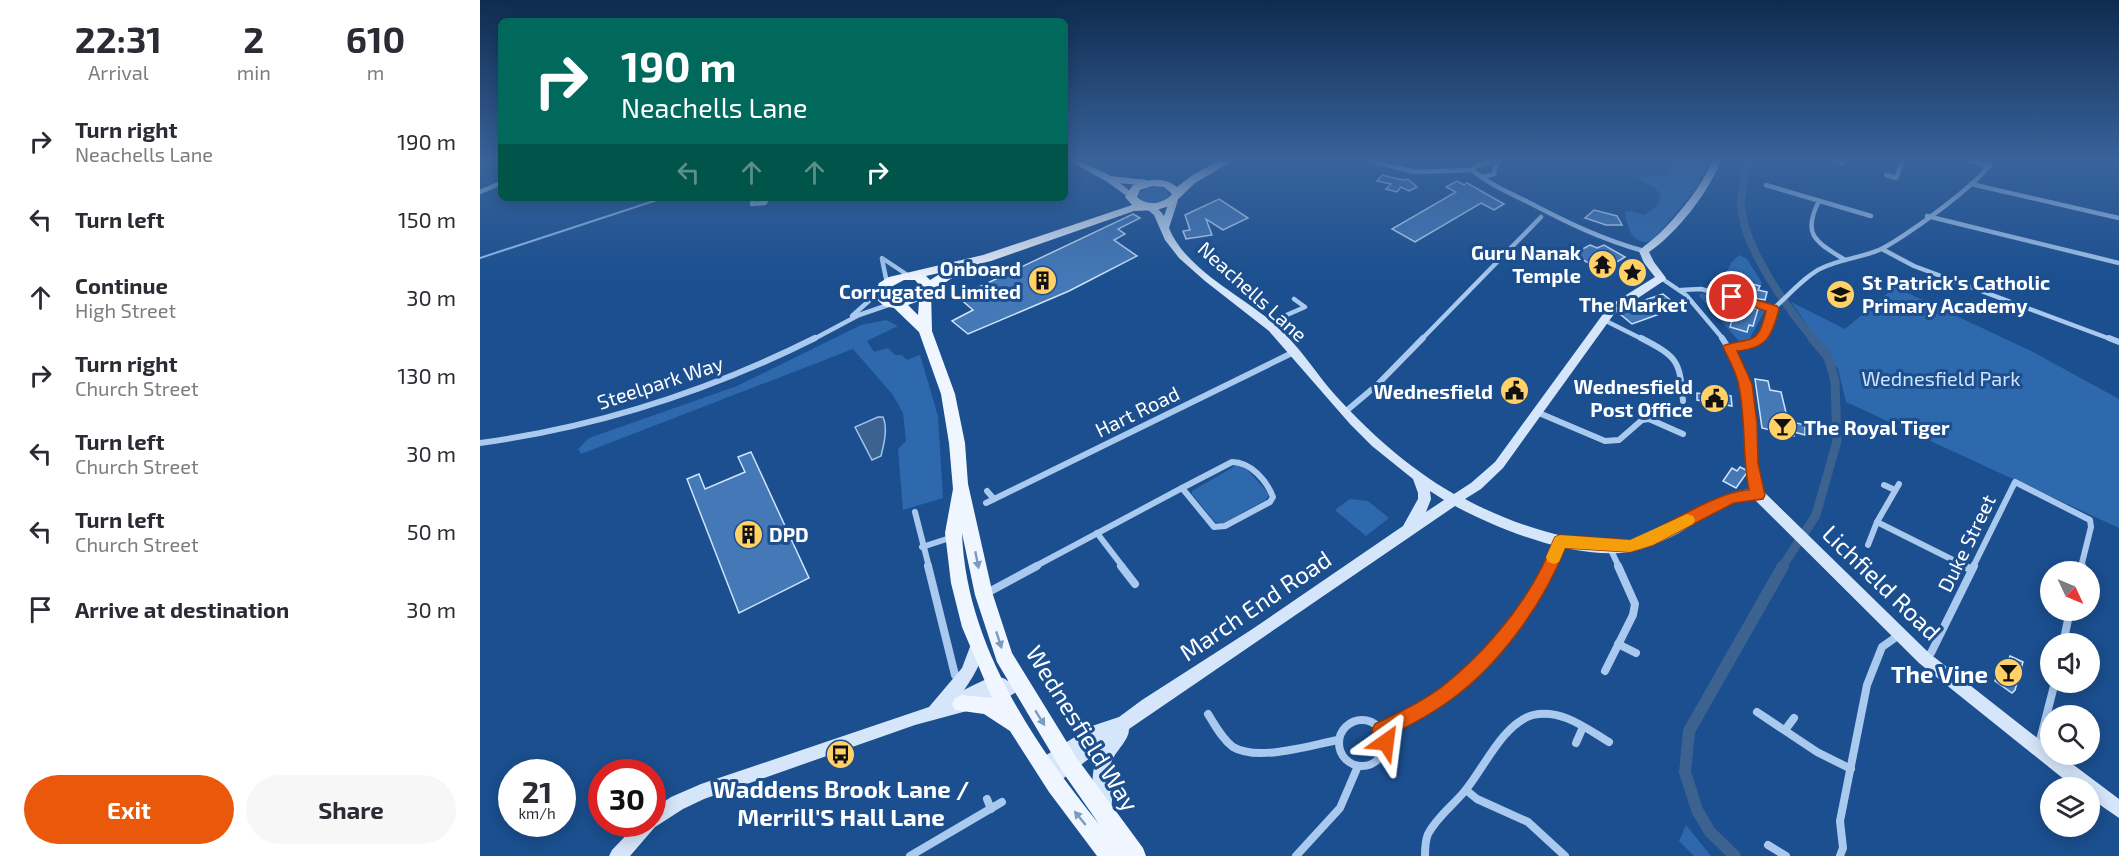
<!DOCTYPE html>
<style>
:root{--surface:#fff;--page:#f7f7f7;--text:#2b2b33;--muted:#7c7c81;--accent:#ea580c}
body{margin:0;font-family:"Exo 2",sans-serif;background:var(--page);color:var(--text);height:100vh;display:flex;flex-direction:column;font-size:22px;white-space:nowrap}
*{box-sizing:border-box;margin:0}
p{font-size:20px;color:var(--muted)}
.icon{flex:none;width:33px;height:33px;fill:none;stroke:currentColor;stroke-width:2;stroke-linecap:round;stroke-linejoin:round}
.map{position:relative;flex:1;overflow:hidden}
.drawer{display:flex;flex-direction:column;background:var(--surface);width:480px}
.drawer>*{flex:none}
.top-card{position:absolute;left:18px;top:18px;width:570px;height:183px;border-radius:9px;box-shadow:0 3px 15px #0003;background:#00695c;color:#fff;overflow:hidden}
.needle{width:39px;rotate:134deg}
.controls{position:absolute;left:1560px;top:561px;display:grid;gap:12px}
.controls a{display:grid;place-items:center;width:60px;height:60px;border-radius:50%;background:var(--surface);box-shadow:0 3px 15px #0003;font-size:30px}
.speed{position:absolute;left:18px;top:759px;display:flex;gap:12px;font-size:30px;font-weight:700;text-align:center}
.speed>*{display:grid;place-content:center;width:78px;height:78px;border-radius:50%;background:var(--surface);box-shadow:0 3px 15px #0003;line-height:1}
.speed small{font-size:15px;font-weight:400}
.speed .limit{border:9px solid #d22;background:#fff;color:#111}
.pin{position:absolute;display:grid;place-items:center;width:51px;height:51px;color:#fff;margin:-26px;border:3px solid #fff;border-radius:50%;box-shadow:0 2px 6px #0007}
.me{position:absolute;width:66px;margin:-33px;rotate:31deg;stroke-linejoin:round;filter:drop-shadow(0 0 4px #0008)}
.turn{display:flex;align-items:center;gap:21px;height:126px;padding:0 24px;font-size:27px}
.turn .icon{width:78px;height:78px;stroke-width:2.5}
.turn b{display:block;font-size:42px;line-height:51px}
.lanes{display:flex;align-items:center;height:57px;padding:0 24px;background:#0003;justify-content:center;gap:30px;direction:ltr}
.lanes .off{opacity:.35}
.eta{display:flex;justify-content:space-evenly;align-items:center;height:102px;text-align:center}
.eta b{font-size:36px;font-weight:700;line-height:42px}
.cta{display:flex;gap:12px;margin-top:auto;padding:12px 24px}
.cta a{flex:1;height:69px;border-radius:36px;background:var(--accent);color:#fff;font-size:24px;font-weight:700;line-height:69px;text-align:center}
.cta a+a{background:var(--page);color:var(--text)}
ul{padding:0;list-style:none}
li{display:flex;align-items:center;gap:18px;height:78px;padding:0 24px}
li div{flex:1}
li b{display:block;font-size:22px}
li em{font-style:normal}
main{display:flex;flex:1;min-height:0}
.map>svg:first-child{display:block}
.green{fill:#2e69ad}
.water{fill:#3c6290;stroke:#9cc4f0;stroke-width:1.5}
.lines{fill:none;stroke-linecap:round;stroke-linejoin:round}
.stream{stroke:#9cc4f0;stroke-width:2}
.canal-far2{stroke:#3c6290;stroke-width:8}
.canal-far1{stroke:#3c6290;stroke-width:9}
.canal{stroke:#3c6290;stroke-width:12}
.building{fill:#4478b7;stroke:#cfe3fa;stroke-width:1.5}
.street-far2{stroke:#a9c9ee;stroke-width:4.5}
.street-far1{stroke:#a9c9ee;stroke-width:6}
.street{stroke:#a9c9ee;stroke-width:8}
.secondary{fill:#d6e6fa;fill-rule:evenodd}
.primary{fill:#f0f6ff;fill-rule:evenodd}
.oneway{fill:#7b9ac1}
.route{fill:#ea580c;stroke:#983908;stroke-width:1.5}
.slow{fill:#f59e0b}
.labels{text-anchor:middle;dominant-baseline:central;stroke-width:6;stroke-linejoin:round;paint-order:stroke}
.poi-label{font-size:20px;font-weight:bold;fill:#fff;stroke:#1b4f8f;text-anchor:end}
.street-label{font-size:20px;fill:#fff;stroke:#1b4f8f}
.park-label{font-size:20px;fill:#cfe3fa;stroke:#1b4f8f}
.near-street-label{font-size:24px;fill:#fff;stroke:#1b4f8f}
.near-poi-label{font-size:24px;font-weight:bold;fill:#fff;stroke:#1b4f8f;text-anchor:end}
</style>
<main>
<section class="drawer">
<div class="eta">
<div><b>22:31</b><p>Arrival</p></div>
<div><b>2</b><p>min</p></div>
<div><b>610</b><p>m</p></div>
</div>
<ul>
<li><svg class="icon" aria-label="right" viewBox="0 0 24 24"><path d="M7 20v-9h11M14 6l5 5-5 5"/></svg><div><b>Turn right</b><p>Neachells Lane</p></div><em>190 m</em></li>
<li><svg class="icon" aria-label="left" viewBox="0 0 24 24"><path d="M17 20v-9H6M10 6l-5 5 5 5"/></svg><div><b>Turn left</b></div><em>150 m</em></li>
<li><svg class="icon" aria-label="ahead" viewBox="0 0 24 24"><path d="M12 20V5M6 11l6-6 6 6"/></svg><div><b>Continue</b><p>High Street</p></div><em>30 m</em></li>
<li><svg class="icon" aria-label="right" viewBox="0 0 24 24"><path d="M7 20v-9h11M14 6l5 5-5 5"/></svg><div><b>Turn right</b><p>Church Street</p></div><em>130 m</em></li>
<li><svg class="icon" aria-label="left" viewBox="0 0 24 24"><path d="M17 20v-9H6M10 6l-5 5 5 5"/></svg><div><b>Turn left</b><p>Church Street</p></div><em>30 m</em></li>
<li><svg class="icon" aria-label="left" viewBox="0 0 24 24"><path d="M17 20v-9H6M10 6l-5 5 5 5"/></svg><div><b>Turn left</b><p>Church Street</p></div><em>50 m</em></li>
<li><svg class="icon" aria-label="arrive" viewBox="0 0 24 24"><path d="M6 21V4h12l-3 4 3 4H6"/></svg><div><b>Arrive at destination</b></div><em>30 m</em></li>
</ul>
<div class="cta"><a>Exit</a><a>Share</a></div>
</section>
<div class="map">
<svg width="1639" height="856" viewBox="0 0 1639 856">
<rect width="100%" height="100%" fill="#1b4f8f"/>
<g class="green">
<path d="M1200,160H1230L1217,187L1177,236L1169,242C1152,244 1147,227 1145,212L1152,211L1164,215L1178,205L1181,195L1174,187L1157,179L1162,175L1186,177Z"/>
<path d="M672,186L685,188L689,196C681,204 667,206 658,197L660,192Z"/>
<path d="M1259,255L1267,259L1282,283L1280,286L1268,283L1264,297L1238,289L1251,263Z"/>
<path d="M1415,287L1551,351L1639,399V528L1366,402L1358,369L1311,302L1365,329Z"/>
<path d="M1221,293L1274,305L1285,311L1267,343L1258,340L1219,296Z"/>
<path d="M406,320L418,326L387,341L394,352L408,348L415,355H422L427,360L440,355L458,416L463,498L423,510L418,449L426,441L423,413L413,395L373,349L101,454L98,449L109,438L257,386L381,325Z"/>
<path d="M757,465L765,467L789,494L786,500L742,524L735,522L712,494V491Z"/>
<path d="M870,499L888,501L909,518L886,536L855,510Z"/>
<path d="M1206,825L1231,856H1214L1199,841Z"/>
</g>
<path class="water" d="M398,417H403C408,428 404,444 401,456L392,460L375,427Z"/>
<g class="lines">
<path class="stream" d="M0,258L177,200"/>
<path class="canal-far2" d="M1269,160C1267,174 1260,192 1261,206C1264,248 1307,308 1334,340"/>
<path class="canal-far1" d="M1302,567L1336,515L1357,441L1355,381L1348,357L1332,338"/>
<path class="canal" d="M1255,856L1230,832L1217,810L1205,772L1209,731L1303,566"/>
</g>
<g class="building">
<path d="M902,175L923,180L928,179L937,187L929,191L921,187L917,192L906,189L911,184L897,181Z"/>
<path d="M977,181L984,185L987,183L1024,204L1014,210L1001,203L935,242L912,229L976,192L966,187Z"/>
<path d="M739,199L768,218L743,230L726,219L732,235L706,239L703,231L710,230L705,215Z"/>
<path d="M1114,210L1137,216L1142,225H1126L1105,218Z"/>
<path d="M653,214L660,218L638,229L645,234L634,240L657,256L589,291L488,334L472,321L493,310L478,297Z"/>
<path d="M1110,245L1117,248L1124,245L1145,257L1122,271L1093,254Z"/>
<path d="M1268,283L1280,286L1278,290L1287,292L1285,300L1268,297V295L1265,294Z"/>
<path d="M1183,294L1199,307L1152,324L1140,314L1153,304Z"/>
<path d="M1265,306L1278,309L1273,326L1269,325L1267,332L1250,327L1256,307L1264,309Z"/>
<path d="M1275,379L1288,381L1290,390L1301,392L1308,421L1325,425V435L1314,432V436L1282,428Z"/>
<path d="M1224,391L1251,396L1252,406L1217,400V393L1224,394Z"/>
<path d="M271,452L329,578L259,613L207,479L219,474L225,489L265,472L258,457Z"/>
<path d="M1260,467L1268,471L1256,488L1243,481L1252,468L1257,471Z"/>
<path d="M1530,656L1543,662L1535,690L1532,693L1515,681L1521,663L1526,666Z"/>
</g>
<g class="lines">
<g class="street-far2">
<path d="M887,160L935,172L992,170L996,166L1017,160"/>
<path d="M1353,160L1362,163"/>
<path d="M1487,160L1510,166"/>
<path d="M992,170C1009,184 1029,193 1048,202C1086,222 1123,240 1164,251"/>
<path d="M1406,175L1416,178L1423,160"/>
<path d="M1003,177L1014,174L1015,167L1021,160"/>
<path d="M1491,184L1639,218"/>
<path d="M1286,185L1391,216"/>
<path d="M0,192L21,183"/>
<path d="M274,198L272,204L285,203L287,198"/>
<path d="M1339,201C1321,236 1337,242 1365,260"/>
<path d="M1447,216L1639,263"/>
<path d="M1402,249L1434,266L1633,340"/>
<path d="M402,258L429,276"/>
<path d="M402,259L407,283"/>
<path d="M1181,278L1206,295L1244,340"/>
<path d="M1201,290L1221,289L1293,309"/>
<path d="M1293,309C1306,298 1327,274 1342,268C1360,259 1380,258 1399,250C1419,242 1506,179 1512,160"/>
<path d="M372,316L400,291"/>
<path d="M1124,320L1164,340"/>
<path d="M786,324L825,307L814,299"/>
<path d="M332,340L379,315L411,304"/>
<path d="M941,340L1061,217"/>
<path d="M1279,340L1288,327L1293,309"/>
</g>
<g class="street-far1">
<path d="M1161,338C1198,357 1200,361 1203,401"/>
<path d="M1242,338C1282,393 1261,435 1278,495"/>
<path d="M1629,338L1639,342"/>
<path d="M1249,347L1268,345L1281,338"/>
<path d="M1190,390L1202,394"/>
<path d="M865,412L897,385L943,338"/>
<path d="M1059,413L1125,441L1139,440L1162,420L1169,419L1203,434"/>
<path d="M0,443C117,427 229,391 335,338"/>
<path d="M752,462C771,462 787,481 793,497L790,502L745,526L734,527L702,488Z"/>
<path d="M1404,485L1415,490"/>
<path d="M507,491L514,499"/>
<path d="M506,503L814,352"/>
<path d="M435,512L449,567"/>
<path d="M1397,522L1487,567"/>
<path d="M617,533L643,567"/>
<path d="M1388,545L1397,522L1419,484"/>
<path d="M1129,546L1139,567"/>
<path d="M442,547L473,537"/>
<path d="M554,567L702,488"/>
<path d="M1068,567L1080,541"/>
<path d="M1493,567L1535,482L1610,520L1611,527L1601,567"/>
</g>
<g class="street">
<path d="M448,566L475,675"/>
<path d="M641,566L655,584"/>
<path d="M1484,566L1490,569"/>
<path d="M1600,572L1602,566"/>
<path d="M505,594L557,566"/>
<path d="M1138,644L1156,653"/>
<path d="M1583,644L1590,610"/>
<path d="M1444,658L1451,653L1494,566"/>
<path d="M1125,671L1153,615L1155,604L1138,566"/>
<path d="M1277,712L1337,752L1371,769"/>
<path d="M728,714C735,725 742,739 753,747C778,762 831,745 858,740"/>
<circle cx="882" cy="743" r="23"/>
<path d="M902,730C972,691 1036,641 1069,566"/>
<path d="M1305,730L1314,718"/>
<path d="M1096,743L1103,727"/>
<path d="M1558,748L1575,682"/>
<path d="M986,790L997,799L1048,822L1085,856"/>
<path d="M507,799L511,809"/>
<path d="M1288,845L1306,856"/>
<path d="M430,856L522,802"/>
<path d="M816,856L860,808L878,766"/>
<path d="M945,856C945,848 945,841 948,834C957,817 972,806 984,792C1003,770 1023,723 1053,715C1081,708 1107,729 1129,742"/>
<path d="M1360,856L1363,848L1360,821L1387,685L1402,647L1419,635"/>
</g>
<g class="secondary">
<path d="M587,160H598L631,176L667,180L671,183L667,186L640,183L655,195L654,197H648L626,181Z"/>
<path d="M1233,160H1241C1229,192 1197,233 1169,252L1174,262L1186,278L1185,280L1134,314L1023,468L1001,489L985,499C1029,523 1111,553 1161,538C1195,527 1247,480 1283,491L1449,653L1570,748V754H1579L1639,799V818L1610,798V788H1595L1439,663L1275,500C1269,500 1263,500 1257,502C1238,506 1211,527 1193,536C1179,543 1165,549 1150,552C1097,560 1021,531 975,506L649,729C649,741 635,751 631,763C626,779 636,797 630,811L624,813L618,811C610,792 611,770 619,751L576,784L570,786L564,784L562,778L563,775L557,773L555,767L557,761L612,726L639,717L662,700L771,630L923,526L938,499V493L933,479L892,446L870,424L789,331L725,281L699,258L685,240L674,215L664,207L666,205C674,203 680,210 684,216L690,198H696L698,200L689,228C706,271 767,298 799,328C818,346 833,368 849,388C885,429 927,467 974,494L991,483L1015,462L1126,310L1138,300L1175,277L1164,263L1159,251C1166,244 1174,239 1180,233C1201,212 1221,187 1233,160ZM950,491L964,500L946,512L951,499Z"/>
<path d="M498,637L503,639C509,652 492,679 484,690C497,684 516,671 528,681L538,676L543,678L546,683L543,688L520,702L435,725L224,799L203,809L175,827L150,856H129L132,850L157,824H172V810L191,797L221,784L449,707L482,668L493,639Z"/>
</g>
<path class="primary" d="M741,160H754L715,183L692,205L677,210L654,211L511,261L473,270L477,273L475,276L451,292L452,331L475,394L485,443L488,484L513,595L532,653L596,757L663,848L666,856H617L569,792L530,731L504,714L475,710L472,704L475,698L482,695L512,698L482,627L471,583L465,533L473,489L469,443L461,394L439,332L414,308L404,306L394,297L399,283L409,277L503,255L652,205L645,197L652,186C667,179 684,176 697,187L714,174ZM672,186L684,187L692,194C682,205 667,206 657,197L660,190ZM463,272L450,280L446,276ZM424,280H435L441,287L418,300L407,296L409,288ZM439,301L438,315L428,305ZM482,533L495,595L517,662L582,771L619,824C552,741 486,643 482,533Z"/>
</g>
<defs><path id="oneway-solid" d="M-6-.8H1V-3.2L6.5 0L1 3.2V.8H-6Z" transform="scale(1.5)"/></defs>
<g class="oneway">
<use href="#oneway-solid" transform="translate(497 560) rotate(79)"/>
<use href="#oneway-solid" transform="translate(519 640) rotate(72)"/>
<use href="#oneway-solid" transform="translate(560 718) rotate(58)"/>
<use href="#oneway-solid" transform="translate(600 818) rotate(-129)"/>
</g>
<linearGradient id="sky" x2="0" y2="1"><stop stop-color="#0f2b4f"/><stop offset="0.57" stop-color="#39639b"/><stop offset="1" stop-color="#39639b" stop-opacity="0"/></linearGradient>
<rect width="1639" height="280" fill="url(#sky)"/>
<path class="route" d="M1252,293L1297,306L1299,309C1292,337 1287,348 1257,351L1272,384L1277,423L1278,463L1285,495L1283,499L1254,503L1173,545L1150,552L1085,548C1064,603 1020,664 972,699C953,713 933,724 912,734L915,742L912,748L906,751L899,748L892,730L895,724C918,713 942,702 963,686C1002,655 1040,611 1062,567C1067,557 1070,547 1075,537L1080,535L1150,540L1163,536C1191,522 1240,491 1269,490C1262,456 1266,421 1259,387C1257,373 1249,360 1243,347L1245,345C1274,337 1278,345 1286,311L1248,299V294Z"/>
<path class="slow" d="M1207,514L1213,516L1215,520L1213,524L1173,545L1150,552L1085,548L1079,562L1074,564L1068,562L1066,557L1075,537L1080,535L1150,540Z"/>
<defs>
<symbol id="temple-disc" viewBox="-11 -11 22 22"><circle r="9.5" fill="#ffd166" stroke="#1b4f8f"/><path d="M0-6L5-2H3V0L6.5 2.5H4V6H1.5V3h-3V6H-4V2.5H-6.5L-3 0V-2H-5Z" fill="#111"/></symbol>
<symbol id="sight-disc" viewBox="-11 -11 22 22"><circle r="9.5" fill="#ffd166" stroke="#1b4f8f"/><path d="M0-6L1.8-2.2L6-1.7L2.9 1.2L3.7 5.4L0 3.3L-3.7 5.4L-2.9 1.2L-6-1.7L-1.8-2.2Z" fill="#111"/></symbol>
<symbol id="building-disc" viewBox="-11 -11 22 22"><circle r="9.5" fill="#ffd166" stroke="#1b4f8f"/><path d="M-4-6H4V6H1V3H-1V6H-4ZM-2.5-4.3h1.7v1.8h-1.7ZM.8-4.3h1.7v1.8H.8ZM-2.5-1h1.7V.8h-1.7ZM.8-1h1.7V.8H.8Z" fill="#111"/></symbol>
<symbol id="school-disc" viewBox="-11 -11 22 22"><circle r="9.5" fill="#ffd166" stroke="#1b4f8f"/><path d="M0-5L7-2L0 1L-7-2ZM-4 1L0 2.5L4 1V4Q0 6-4 4Z" fill="#111"/></symbol>
<symbol id="civic-disc" viewBox="-11 -11 22 22"><circle r="9.5" fill="#ffd166" stroke="#1b4f8f"/><path d="M-.6-6.5H3V-4.5H.6V-3L4-1V1h2V6H-6V1h2V-1L-.6-3ZM-1.2 2.5V6h2.4V2.5Z" fill="#111"/></symbol>
<symbol id="bar-disc" viewBox="-11 -11 22 22"><circle r="9.5" fill="#ffd166" stroke="#1b4f8f"/><path d="M-6-5H6L.8 .8V4.5H3.5V6h-7V4.5H-.8V.8Z" fill="#111"/></symbol>
<symbol id="bus-disc" viewBox="-11 -11 22 22"><circle r="9.5" fill="#ffd166" stroke="#1b4f8f"/><path d="M-5-6H5V4H4V6H2V4H-2V6H-4V4H-5ZM-3.5-4V0h7V-4ZM-3.5 1.2v1.5H-2V1.2ZM2 1.2v1.5H3.5V1.2Z" fill="#111"/></symbol>
</defs>
<g fill-rule="evenodd">
<use href="#temple-disc" x="1106" y="248" width="33" height="33"/>
<use href="#sight-disc" x="1136" y="256" width="33" height="33"/>
<use href="#building-disc" x="546" y="264" width="33" height="33"/>
<use href="#school-disc" x="1344" y="278" width="33" height="33"/>
<use href="#civic-disc" x="1018" y="374" width="33" height="33"/>
<use href="#civic-disc" x="1218" y="382" width="33" height="33"/>
<use href="#bar-disc" x="1286" y="410" width="33" height="33"/>
<use href="#building-disc" x="252" y="518" width="33" height="33"/>
<use href="#bar-disc" x="1512" y="656" width="33" height="33"/>
<use href="#bus-disc" x="344" y="738" width="33" height="33"/>
</g>
<g class="labels">
<g class="poi-label">
<text x="1101" y="252">Guru Nanak<tspan x="1101" dy="23">Temple</tspan></text>
<text x="541" y="268">Onboard<tspan x="541" dy="23">Corrugated Limited</tspan></text>
<text x="1382" y="282" text-anchor="start">St Patrick's Catholic<tspan x="1382" dy="23">Primary Academy</tspan></text>
<text x="1153" y="304" text-anchor="middle">The Market</text>
<text x="1213" y="386">Wednesfield<tspan x="1213" dy="23">Post Office</tspan></text>
<text x="1013" y="391">Wednesfield</text>
<text x="1324" y="427" text-anchor="start">The Royal Tiger</text>
<text x="289" y="534" text-anchor="start">DPD</text>
</g>
<g class="street-label">
<text transform="translate(773 291) rotate(42)">Neachells Lane</text>
<text transform="translate(180 382) rotate(-18)">Steelpark Way</text>
<text transform="translate(657 411) rotate(-26)">Hart Road</text>
<text transform="translate(1486 543) rotate(-64)">Duke Street</text>
</g>
<g class="park-label">
<text x="1461" y="378">Wednesfield Park</text>
</g>
<g class="near-street-label">
<text transform="translate(1402 582) rotate(44)">Lichfield Road</text>
<text transform="translate(775 605) rotate(-34)">March End Road</text>
<text transform="translate(603 728) rotate(58)">Wednesfield Way</text>
</g>
<g class="near-poi-label">
<text x="1508" y="673">The Vine</text>
<text x="361" y="788" text-anchor="middle">Waddens Brook Lane /<tspan x="361" dy="28">Merrill'S Hall Lane</tspan></text>
</g>
</g>
</svg>
<div class="controls">
<a><svg class="needle" viewBox="-14 -14 28 28"><path d="M0-13l5 13h-10z" fill="#e53935"/><path d="M0 13l5-13h-10z" fill="#7c7c81"/></svg></a>
<a><svg class="icon" aria-label="sound" viewBox="0 0 24 24"><path d="M4 9h4l5-4v14l-5-4H4zM17 9q2 3 0 6"/></svg></a>
<a><svg class="icon" aria-label="search" viewBox="0 0 24 24"><circle cx="10" cy="10" r="6"/><path d="M15 15l6 6"/></svg></a>
<a><svg class="icon" aria-label="layers" viewBox="0 0 24 24"><path d="M12 4l9 5-9 5-9-5zM3 14l9 5 9-5"/></svg></a>
</div>
<div class="speed"><div>21<small>km/h</small></div><div class="limit">30</div></div>
<div class="pin" style="left:1252px;top:297px;background:#d93025"><svg class="icon" aria-label="arrive" viewBox="0 0 24 24"><path d="M6 21V4h12l-3 4 3 4H6"/></svg></div>
<svg class="me" style="left:906px;top:742px" viewBox="-20 -20 40 40"><path d="M0-17L14 15 0 8-14 15z" fill="#ea580c" stroke="#fff" stroke-width="4"/></svg>
<div class="top-card">
<div class="turn"><svg class="icon" aria-label="right" viewBox="0 0 24 24"><path d="M7 20v-9h11M14 6l5 5-5 5"/></svg><div><b>190 m</b>Neachells Lane</div></div>
<div class="lanes"><svg class="icon off" aria-label="left" viewBox="0 0 24 24"><path d="M17 20v-9H6M10 6l-5 5 5 5"/></svg><svg class="icon off" aria-label="ahead" viewBox="0 0 24 24"><path d="M12 20V5M6 11l6-6 6 6"/></svg><svg class="icon off" aria-label="ahead" viewBox="0 0 24 24"><path d="M12 20V5M6 11l6-6 6 6"/></svg><svg class="icon" aria-label="right" viewBox="0 0 24 24"><path d="M7 20v-9h11M14 6l5 5-5 5"/></svg></div>
</div>
</div>
</main>
